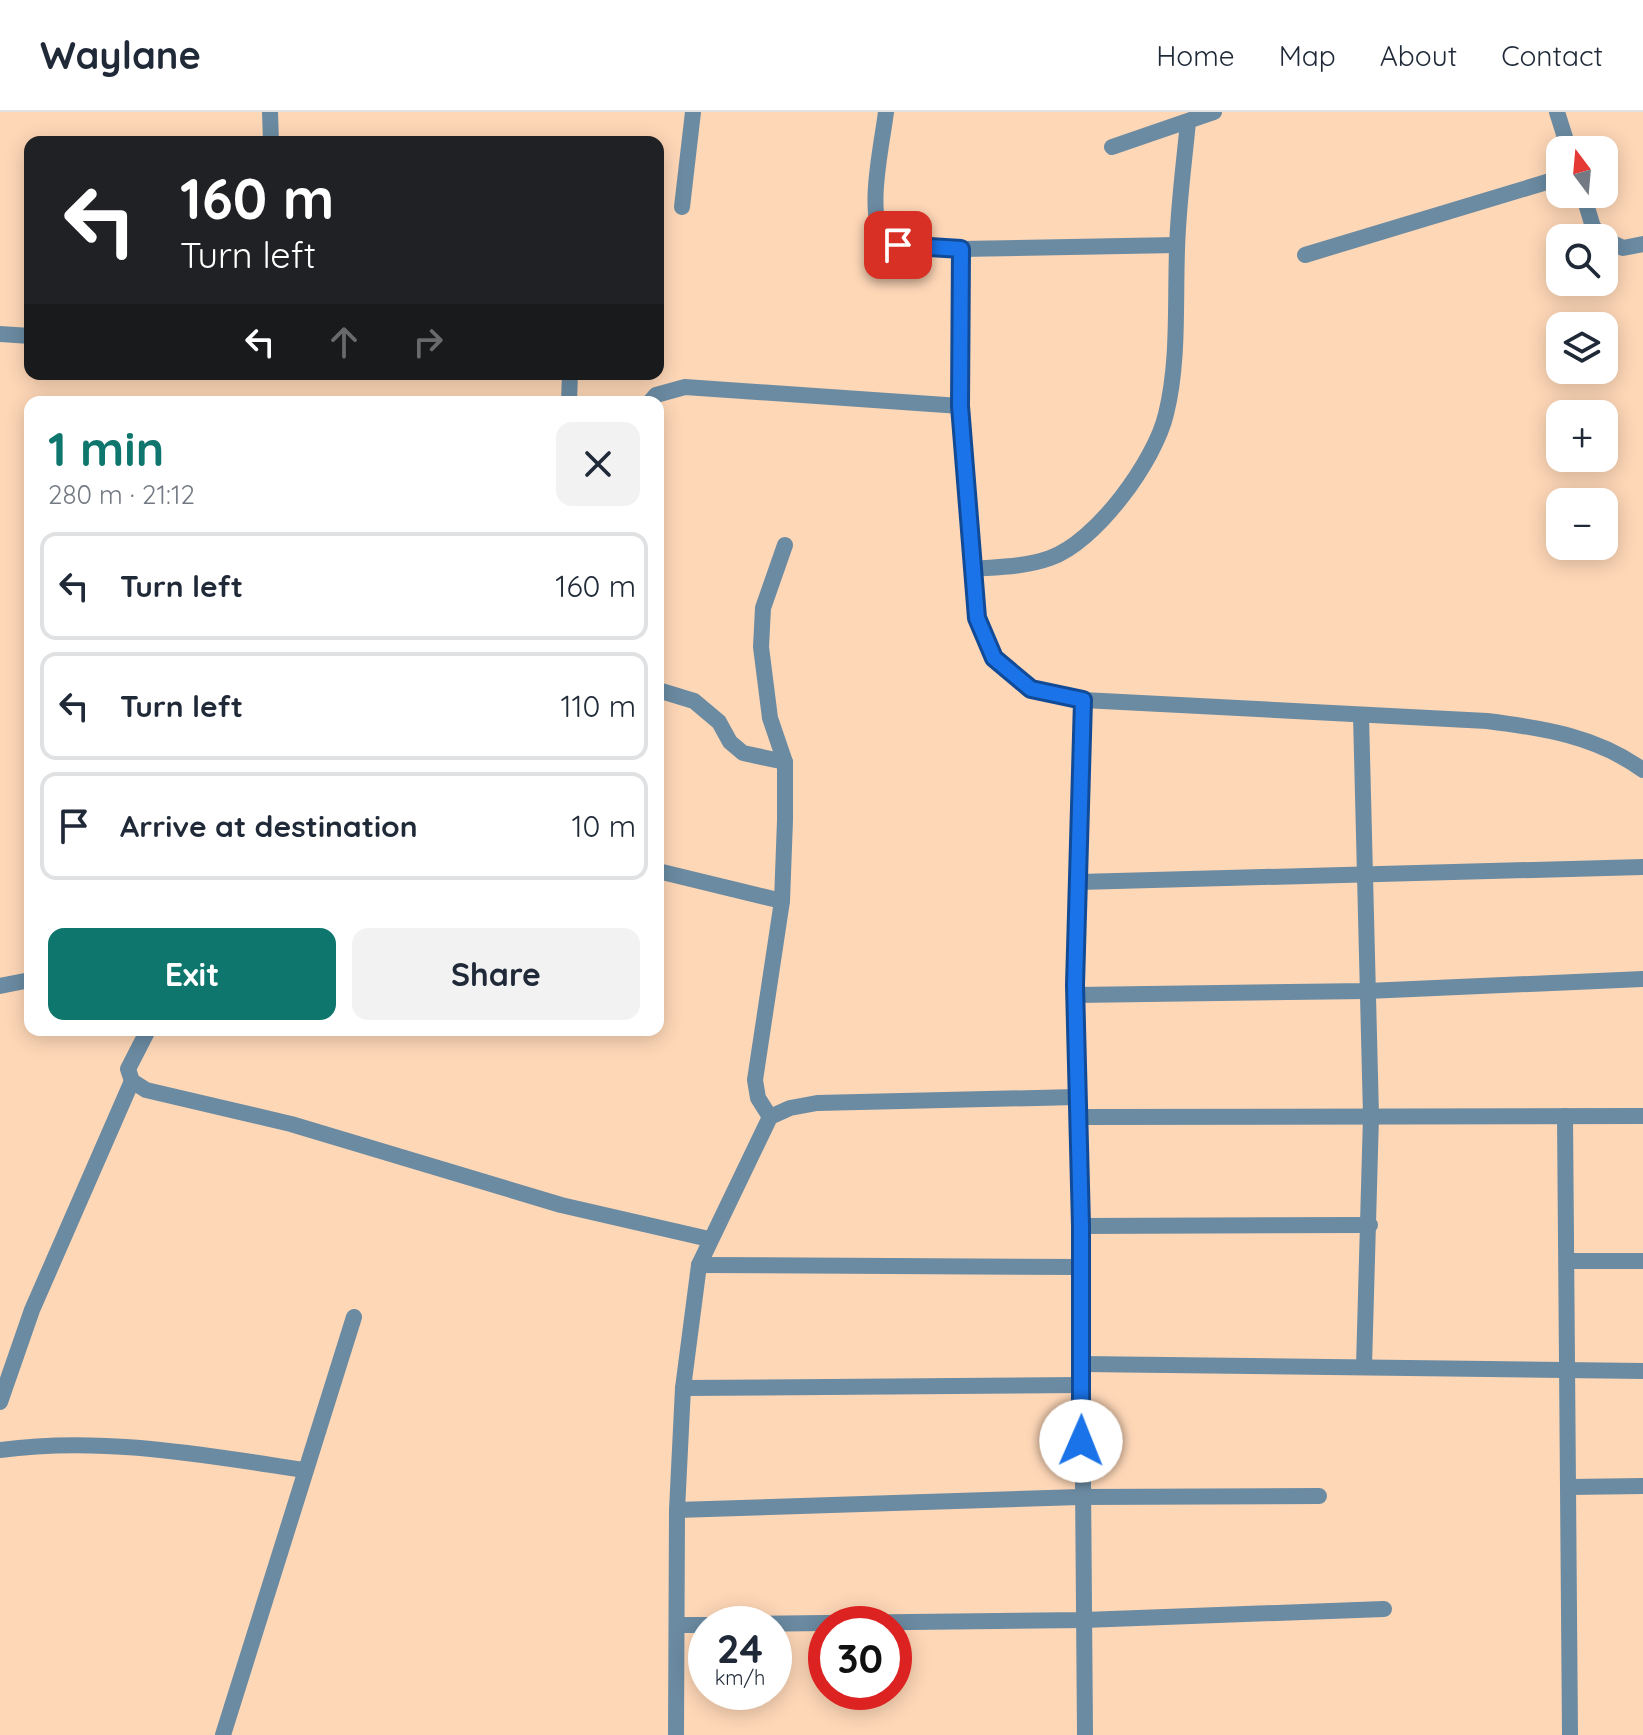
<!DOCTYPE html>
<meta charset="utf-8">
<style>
:root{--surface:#fff;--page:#f2f2f3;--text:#1f2937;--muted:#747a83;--line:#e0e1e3;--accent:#0f766e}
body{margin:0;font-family:Quicksand,sans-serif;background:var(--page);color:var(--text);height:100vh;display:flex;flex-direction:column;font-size:30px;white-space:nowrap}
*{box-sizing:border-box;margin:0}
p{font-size:26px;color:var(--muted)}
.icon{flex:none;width:44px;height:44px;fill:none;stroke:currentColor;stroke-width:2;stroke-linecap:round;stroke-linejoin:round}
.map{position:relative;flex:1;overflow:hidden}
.panel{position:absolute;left:24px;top:284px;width:640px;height:640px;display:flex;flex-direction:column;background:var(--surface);border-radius:16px;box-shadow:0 4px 20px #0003}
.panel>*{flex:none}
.hud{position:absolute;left:24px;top:24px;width:640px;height:244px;border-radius:16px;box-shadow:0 4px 20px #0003;background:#202124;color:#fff;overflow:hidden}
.needle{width:52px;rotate:344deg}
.tools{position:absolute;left:1546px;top:24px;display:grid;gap:16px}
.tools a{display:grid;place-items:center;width:72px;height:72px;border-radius:16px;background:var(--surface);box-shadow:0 4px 20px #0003;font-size:40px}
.speed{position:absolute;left:688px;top:1494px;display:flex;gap:16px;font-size:40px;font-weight:700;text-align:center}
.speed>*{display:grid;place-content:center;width:104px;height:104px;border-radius:50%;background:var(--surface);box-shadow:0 4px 20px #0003;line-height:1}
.speed small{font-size:20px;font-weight:400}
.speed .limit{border:12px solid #d22;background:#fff;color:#111}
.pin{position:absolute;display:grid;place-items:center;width:68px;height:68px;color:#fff;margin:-34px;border-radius:16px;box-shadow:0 4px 12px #0006}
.me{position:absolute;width:88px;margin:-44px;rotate:1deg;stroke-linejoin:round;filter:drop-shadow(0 0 6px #0008)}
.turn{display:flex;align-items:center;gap:28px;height:168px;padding:0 24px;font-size:36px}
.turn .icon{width:104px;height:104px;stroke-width:2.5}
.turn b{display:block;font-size:56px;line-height:68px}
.lanes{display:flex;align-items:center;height:76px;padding:0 24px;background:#0003;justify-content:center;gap:40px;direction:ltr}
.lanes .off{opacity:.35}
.round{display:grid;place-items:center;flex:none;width:84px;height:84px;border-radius:16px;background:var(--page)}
.overview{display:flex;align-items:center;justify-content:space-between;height:136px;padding:0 24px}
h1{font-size:48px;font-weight:800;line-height:60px;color:var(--accent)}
.cta{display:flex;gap:16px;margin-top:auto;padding:16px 24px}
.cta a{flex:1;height:92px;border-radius:16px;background:var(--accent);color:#fff;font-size:32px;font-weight:800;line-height:92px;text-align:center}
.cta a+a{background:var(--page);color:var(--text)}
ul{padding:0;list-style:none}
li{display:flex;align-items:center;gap:24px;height:108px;margin:0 16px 12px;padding:0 8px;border:4px solid var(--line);border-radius:16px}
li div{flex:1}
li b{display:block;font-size:30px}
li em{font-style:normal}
header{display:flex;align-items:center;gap:48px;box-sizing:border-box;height:112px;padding:0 40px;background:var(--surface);border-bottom:2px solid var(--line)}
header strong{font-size:38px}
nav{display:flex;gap:44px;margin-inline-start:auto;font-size:28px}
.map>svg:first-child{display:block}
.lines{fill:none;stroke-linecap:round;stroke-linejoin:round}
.service{stroke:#6b8ba2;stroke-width:16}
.minor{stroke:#6b8ba2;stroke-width:16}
.route-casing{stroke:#114b97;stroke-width:20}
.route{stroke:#1a73e8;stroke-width:14}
</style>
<header>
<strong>Waylane</strong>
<nav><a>Home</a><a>Map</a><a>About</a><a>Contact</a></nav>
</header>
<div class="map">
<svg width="1643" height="1623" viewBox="0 0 1643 1623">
<rect width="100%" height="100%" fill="#fed7b7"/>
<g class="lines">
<path class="service" d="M0,222L30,224"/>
<g class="minor">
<path d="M270,0L271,30"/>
<path d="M886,0C882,33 865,104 885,129L961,137L1177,133"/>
<path d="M1557,0L1569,38"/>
<path d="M1112,35L1214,0"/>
<path d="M1583,82L1593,115L1603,126"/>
<path d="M682,95L693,0"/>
<path d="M1604,127L1623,136L1643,132"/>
<path d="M961,137L960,294L977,506L994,546L1031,577L1083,588L1487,609C1543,616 1596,624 1643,658"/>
<path d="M1305,143L1560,66"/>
<path d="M569,290L570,262"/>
<path d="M650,290L656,283L685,275L960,294"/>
<path d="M972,457C998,455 1025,455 1050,446C1096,430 1155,349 1166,302C1179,250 1175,192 1177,138C1178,95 1184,52 1188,10"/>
<path d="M658,578L694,589L719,610L730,630L743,641L785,650"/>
<path d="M1083,588L1075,873L1081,1114L1085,1623"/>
<path d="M1361,603L1371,1004L1364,1254"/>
<path d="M658,759L782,789"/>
<path d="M1079,770L1643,755"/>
<path d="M0,874L30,868"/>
<path d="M1076,883L1367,879L1643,867"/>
<path d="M148,918L128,957L132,969L146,978L291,1012L561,1093L709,1127"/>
<path d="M1565,1004L1570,1623"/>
<path d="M770,1005L758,986L755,968L782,789L785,708V650L770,606L761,535L763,496L785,433"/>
<path d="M1077,1005L1643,1004"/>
<path d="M1081,1114L1370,1113"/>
<path d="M1567,1149H1643"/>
<path d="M699,1153L1081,1155"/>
<path d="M1082,1252L1643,1259"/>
<path d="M683,1276L1082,1273"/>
<path d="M0,1290L32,1198L132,969"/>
<path d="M0,1338C102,1324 204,1343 304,1358"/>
<path d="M1569,1375L1643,1374"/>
<path d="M677,1398L1080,1385L1319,1384"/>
<path d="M749,1512L1084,1508L1384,1497"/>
<path d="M679,1513H706"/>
<path d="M223,1623L354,1205"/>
<path d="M676,1623L677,1398L683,1276L699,1153L770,1005L790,996L817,991L1077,985"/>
</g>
</g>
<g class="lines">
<defs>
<path id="route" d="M898,133L961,137L960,294L977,506L994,546L1031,577L1083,588L1075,873L1081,1114V1329"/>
</defs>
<use href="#route" class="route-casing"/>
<use href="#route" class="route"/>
</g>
</svg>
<div class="tools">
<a><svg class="needle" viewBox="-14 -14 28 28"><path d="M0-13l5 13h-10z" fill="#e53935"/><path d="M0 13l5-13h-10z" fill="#747a83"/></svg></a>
<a><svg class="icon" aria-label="search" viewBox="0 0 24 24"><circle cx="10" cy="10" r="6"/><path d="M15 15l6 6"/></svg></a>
<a><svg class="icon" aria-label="layers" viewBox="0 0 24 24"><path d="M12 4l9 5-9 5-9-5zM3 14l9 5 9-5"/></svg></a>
<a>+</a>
<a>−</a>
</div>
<div class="speed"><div>24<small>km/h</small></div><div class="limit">30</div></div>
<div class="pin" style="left:898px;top:133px;background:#d93025"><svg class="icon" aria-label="arrive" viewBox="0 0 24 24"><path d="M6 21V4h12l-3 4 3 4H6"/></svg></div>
<svg class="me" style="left:1081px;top:1329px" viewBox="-20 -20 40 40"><circle r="19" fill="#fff"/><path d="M0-13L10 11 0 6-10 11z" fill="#1a73e8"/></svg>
<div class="hud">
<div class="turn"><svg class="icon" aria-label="left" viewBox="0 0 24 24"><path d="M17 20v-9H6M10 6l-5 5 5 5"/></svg><div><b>160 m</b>Turn left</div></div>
<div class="lanes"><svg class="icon" aria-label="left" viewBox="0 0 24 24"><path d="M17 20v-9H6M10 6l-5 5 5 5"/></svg><svg class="icon off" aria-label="ahead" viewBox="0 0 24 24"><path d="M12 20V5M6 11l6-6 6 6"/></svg><svg class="icon off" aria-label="right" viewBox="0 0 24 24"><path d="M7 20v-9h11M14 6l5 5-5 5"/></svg></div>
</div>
<section class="panel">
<div class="overview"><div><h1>1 min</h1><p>280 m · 21:12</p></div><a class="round"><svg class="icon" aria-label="close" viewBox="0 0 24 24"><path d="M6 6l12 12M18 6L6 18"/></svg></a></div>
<ul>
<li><svg class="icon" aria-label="left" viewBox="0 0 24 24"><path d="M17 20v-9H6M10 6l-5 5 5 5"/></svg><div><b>Turn left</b></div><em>160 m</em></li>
<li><svg class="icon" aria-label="left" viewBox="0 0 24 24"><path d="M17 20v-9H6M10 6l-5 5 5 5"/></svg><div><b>Turn left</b></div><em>110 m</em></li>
<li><svg class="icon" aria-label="arrive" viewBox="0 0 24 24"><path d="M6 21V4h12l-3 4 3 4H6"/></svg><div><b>Arrive at destination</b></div><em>10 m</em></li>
</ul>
<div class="cta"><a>Exit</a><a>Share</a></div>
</section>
</div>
